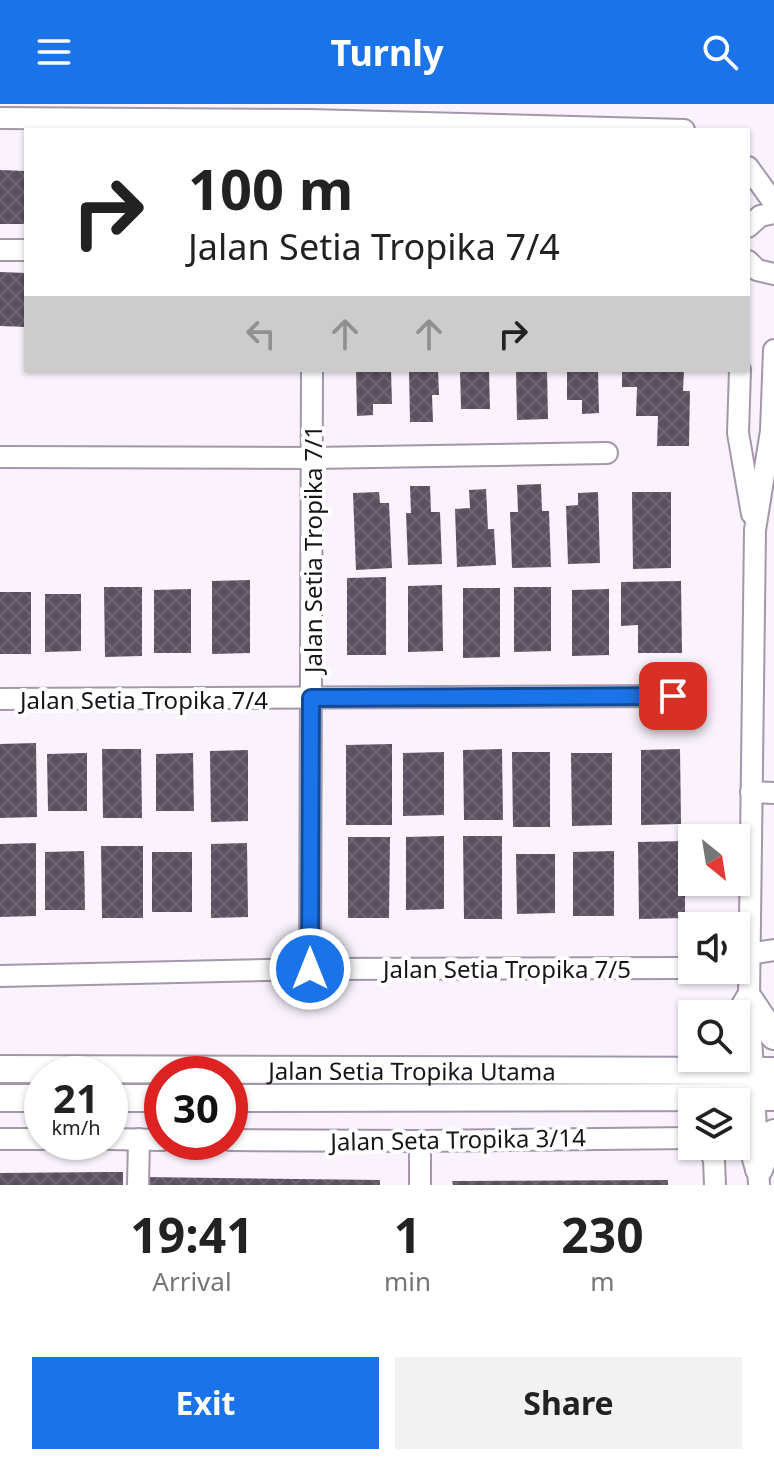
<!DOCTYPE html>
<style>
:root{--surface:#fff;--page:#f2f2f2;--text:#222;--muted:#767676;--accent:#1a73e8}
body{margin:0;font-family:"Noto Sans",sans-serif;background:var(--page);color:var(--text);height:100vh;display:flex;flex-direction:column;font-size:30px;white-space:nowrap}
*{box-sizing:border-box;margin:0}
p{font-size:26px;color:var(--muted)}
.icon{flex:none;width:44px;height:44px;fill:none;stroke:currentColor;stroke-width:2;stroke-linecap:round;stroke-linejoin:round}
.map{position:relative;height:1081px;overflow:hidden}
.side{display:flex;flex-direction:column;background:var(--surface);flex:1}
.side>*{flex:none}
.guide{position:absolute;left:24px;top:24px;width:726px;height:244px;border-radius:0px;box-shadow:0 2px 6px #0004;background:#fff;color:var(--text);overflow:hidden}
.needle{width:52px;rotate:150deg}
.buttons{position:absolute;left:678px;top:720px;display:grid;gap:16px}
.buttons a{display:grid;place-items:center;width:72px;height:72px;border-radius:0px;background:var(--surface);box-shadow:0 2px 6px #0004;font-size:40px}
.speed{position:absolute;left:24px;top:952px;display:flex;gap:16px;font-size:40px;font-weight:700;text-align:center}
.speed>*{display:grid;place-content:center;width:104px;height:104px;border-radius:50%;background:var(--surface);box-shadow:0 2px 6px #0004;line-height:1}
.speed small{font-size:20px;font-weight:400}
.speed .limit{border:12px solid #d22;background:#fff;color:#111}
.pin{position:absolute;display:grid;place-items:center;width:68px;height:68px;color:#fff;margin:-34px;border-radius:16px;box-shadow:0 4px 12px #0006}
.me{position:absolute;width:88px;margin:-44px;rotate:0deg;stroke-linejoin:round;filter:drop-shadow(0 0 6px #0008)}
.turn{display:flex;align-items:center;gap:28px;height:168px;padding:0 32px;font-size:36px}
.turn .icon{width:104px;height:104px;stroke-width:2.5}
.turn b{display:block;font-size:56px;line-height:68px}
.lanes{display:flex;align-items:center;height:76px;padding:0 32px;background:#0003;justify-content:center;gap:40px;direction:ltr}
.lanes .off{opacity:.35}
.eta{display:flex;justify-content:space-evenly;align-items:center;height:136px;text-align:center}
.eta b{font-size:48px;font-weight:700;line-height:56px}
.button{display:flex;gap:16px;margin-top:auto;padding:16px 32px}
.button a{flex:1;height:92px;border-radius:0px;background:var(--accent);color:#fff;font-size:32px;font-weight:700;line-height:92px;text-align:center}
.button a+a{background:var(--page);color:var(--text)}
header{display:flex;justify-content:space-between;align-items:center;height:104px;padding:0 32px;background:var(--accent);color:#fff;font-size:36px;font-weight:700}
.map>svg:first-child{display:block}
.building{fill:url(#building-cross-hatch)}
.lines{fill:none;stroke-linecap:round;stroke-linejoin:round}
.minor-casing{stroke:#a298a9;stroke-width:24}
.major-casing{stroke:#a298a9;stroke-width:30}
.minor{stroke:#fff;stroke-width:20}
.major{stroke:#fff;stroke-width:26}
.route-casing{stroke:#114b97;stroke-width:20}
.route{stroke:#1a73e8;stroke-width:14}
.labels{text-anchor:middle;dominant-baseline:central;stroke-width:8;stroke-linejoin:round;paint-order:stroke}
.street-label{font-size:24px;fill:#18141a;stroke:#fff}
</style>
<header><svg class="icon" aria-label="menu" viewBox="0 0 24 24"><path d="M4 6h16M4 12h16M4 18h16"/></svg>Turnly<svg class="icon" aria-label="search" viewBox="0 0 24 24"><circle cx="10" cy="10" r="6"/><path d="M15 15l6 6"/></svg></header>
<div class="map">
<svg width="774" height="1081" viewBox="0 0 774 1081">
<defs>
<pattern id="building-cross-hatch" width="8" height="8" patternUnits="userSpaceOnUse" patternTransform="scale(2)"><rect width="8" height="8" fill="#5b5161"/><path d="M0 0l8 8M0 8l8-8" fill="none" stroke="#6e6673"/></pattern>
</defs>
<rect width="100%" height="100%" fill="#faf3fe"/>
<g class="building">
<path d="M0,66L26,67V120H0Z"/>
<path d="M0,168L26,169V223L0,222Z"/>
<path d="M356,266H391L392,300H373V311L357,312Z"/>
<path d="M409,266H438L439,291H432L433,318H410Z"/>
<path d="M460,266H489L490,305H461Z"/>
<path d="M516,266H547L548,315L517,316Z"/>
<path d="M567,266H598L599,309L582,310V296H567Z"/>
<path d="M622,266L684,267L683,287H690L689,342H657L658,312H636L637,283H622Z"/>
<path d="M541,380L542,407H549L551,463L512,464L510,408H518L517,381Z"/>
<path d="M410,382H430L431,408H440L442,460L408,461L406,409H411Z"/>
<path d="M486,385L488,425H494L496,461L457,463L455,405L470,404L469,386Z"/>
<path d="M379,388L380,399H389L392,464L356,466L353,389Z"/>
<path d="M598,388L600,459L568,460L566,402L578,401V389Z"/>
<path d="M632,388H671V464L633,465Z"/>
<path d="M386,473V551H347V474Z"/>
<path d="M250,476V549L212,550V477Z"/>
<path d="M681,477L682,549H638V521L621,522V478Z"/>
<path d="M442,481L443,547L408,548V482Z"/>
<path d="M104,483H142V552L105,553Z"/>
<path d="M514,483H551V547L514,548Z"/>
<path d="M463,484H500V553L463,554Z"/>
<path d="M191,485V549H154V486Z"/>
<path d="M609,485V551L572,552V486Z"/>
<rect x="0" y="488" width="31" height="62"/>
<path d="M45,490H81V547L45,548Z"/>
<path d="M36,639L37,713L0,714V640Z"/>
<path d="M392,640V721H346V641Z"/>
<path d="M102,645H141L142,714H103Z"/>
<path d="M502,645L503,716H464L463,646Z"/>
<path d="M680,645L681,720L641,721V646Z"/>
<path d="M248,646V717L211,718L210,647Z"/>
<path d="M444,648V711L403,712V649Z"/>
<path d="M512,648H550V723H513Z"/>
<path d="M87,649V707H48L47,650Z"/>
<path d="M193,649L194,707H156V650Z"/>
<path d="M571,649H612V721L572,722Z"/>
<path d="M444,732V805L406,806V733Z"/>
<path d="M463,732H502V815H464Z"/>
<path d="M348,733H390L389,814H348Z"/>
<path d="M685,737V814L639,815L638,738Z"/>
<path d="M36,739V812L0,813V740Z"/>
<path d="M247,739L248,813L211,814V740Z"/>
<path d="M101,742H143V814H102Z"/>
<path d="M84,747L85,806H45V748Z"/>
<path d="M614,747V812H573V748Z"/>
<rect x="152" y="748" width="40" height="60"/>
<path d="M516,750H555V809L517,810Z"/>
<path d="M106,1068H123V1081H0V1069Z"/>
<path d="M143,1073L380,1076V1081H143Z"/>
<path d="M668,1076V1081H453L452,1077Z"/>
</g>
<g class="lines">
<defs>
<g id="minor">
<path d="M0,14L309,16L684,26"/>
<path d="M748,63L774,99"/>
<path d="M748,123L760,112L774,109"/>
<path d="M0,146H26"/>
<path d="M748,157L757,166L774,170"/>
<path d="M740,266L738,329L752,410"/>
<path d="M0,353L313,354L607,349"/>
<path d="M0,595L673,592"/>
<path d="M751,688L774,689"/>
<path d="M749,850L774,846"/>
<path d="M310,865L312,266"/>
<path d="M0,872L310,865L679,864"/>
<path d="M0,1035H42"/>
<path d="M110,1035L162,1036"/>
<path d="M230,1036L420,1037L692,1034"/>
<path d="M420,1037V1081"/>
<path d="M708,1042L714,1056L715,1081"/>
<path d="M138,1081L139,1035"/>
<path d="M759,1081L749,895L755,426L771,327L774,246"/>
</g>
<g id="major">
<path d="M736,917L749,895L774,932"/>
<path id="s1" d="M0,965L774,967"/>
<path d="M0,994H42"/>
<path d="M110,994H162"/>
<path d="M230,994L774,993"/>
<path d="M736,1010L747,1023L759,1065"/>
<path d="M759,1065L774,1029"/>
</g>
</defs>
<use href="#minor" class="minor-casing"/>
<use href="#major" class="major-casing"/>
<use href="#minor" class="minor"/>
<use href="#major" class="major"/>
</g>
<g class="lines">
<defs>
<path id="route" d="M310,865L311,594L673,592"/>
</defs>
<use href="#route" class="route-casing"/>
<use href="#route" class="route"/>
</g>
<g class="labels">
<g class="street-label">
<text transform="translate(312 445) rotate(-90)">Jalan Setia Tropika 7/1</text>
<text x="144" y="595">Jalan Setia Tropika 7/4</text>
<text x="507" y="864">Jalan Setia Tropika 7/5</text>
<text stroke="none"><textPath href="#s1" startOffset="412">Jalan Setia Tropika Utama</textPath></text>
<text transform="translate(458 1035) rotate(-1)">Jalan Seta Tropika 3/14</text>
</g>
</g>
</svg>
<div class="buttons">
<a><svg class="needle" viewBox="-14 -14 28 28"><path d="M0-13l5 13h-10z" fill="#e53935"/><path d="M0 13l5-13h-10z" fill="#767676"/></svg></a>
<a><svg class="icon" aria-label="sound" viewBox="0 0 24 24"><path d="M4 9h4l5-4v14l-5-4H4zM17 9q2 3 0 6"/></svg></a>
<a><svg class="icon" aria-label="search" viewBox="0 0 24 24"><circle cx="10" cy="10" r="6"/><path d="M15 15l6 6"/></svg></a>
<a><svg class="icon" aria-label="layers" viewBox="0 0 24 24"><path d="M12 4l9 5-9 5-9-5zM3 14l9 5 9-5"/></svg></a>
</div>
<div class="speed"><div>21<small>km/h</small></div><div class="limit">30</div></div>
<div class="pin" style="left:673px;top:592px;background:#d93025"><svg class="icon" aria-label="arrive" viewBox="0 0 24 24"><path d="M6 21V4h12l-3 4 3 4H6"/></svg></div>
<svg class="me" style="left:310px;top:865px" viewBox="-20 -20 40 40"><circle r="17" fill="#1a73e8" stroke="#fff" stroke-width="3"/><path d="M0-11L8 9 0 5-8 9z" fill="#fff"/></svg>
<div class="guide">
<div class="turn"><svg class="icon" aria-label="right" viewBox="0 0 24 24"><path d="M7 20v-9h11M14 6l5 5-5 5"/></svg><div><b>100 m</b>Jalan Setia Tropika 7/4</div></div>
<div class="lanes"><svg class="icon off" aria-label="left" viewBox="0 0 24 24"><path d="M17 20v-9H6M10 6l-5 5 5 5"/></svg><svg class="icon off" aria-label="ahead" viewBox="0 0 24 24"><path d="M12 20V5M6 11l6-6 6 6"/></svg><svg class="icon off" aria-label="ahead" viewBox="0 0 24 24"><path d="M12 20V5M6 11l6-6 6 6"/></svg><svg class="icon" aria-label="right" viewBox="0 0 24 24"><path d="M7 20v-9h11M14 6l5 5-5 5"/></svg></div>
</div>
</div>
<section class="side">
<div class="eta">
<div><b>19:41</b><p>Arrival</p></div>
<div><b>1</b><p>min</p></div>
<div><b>230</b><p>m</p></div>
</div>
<div class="button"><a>Exit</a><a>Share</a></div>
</section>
